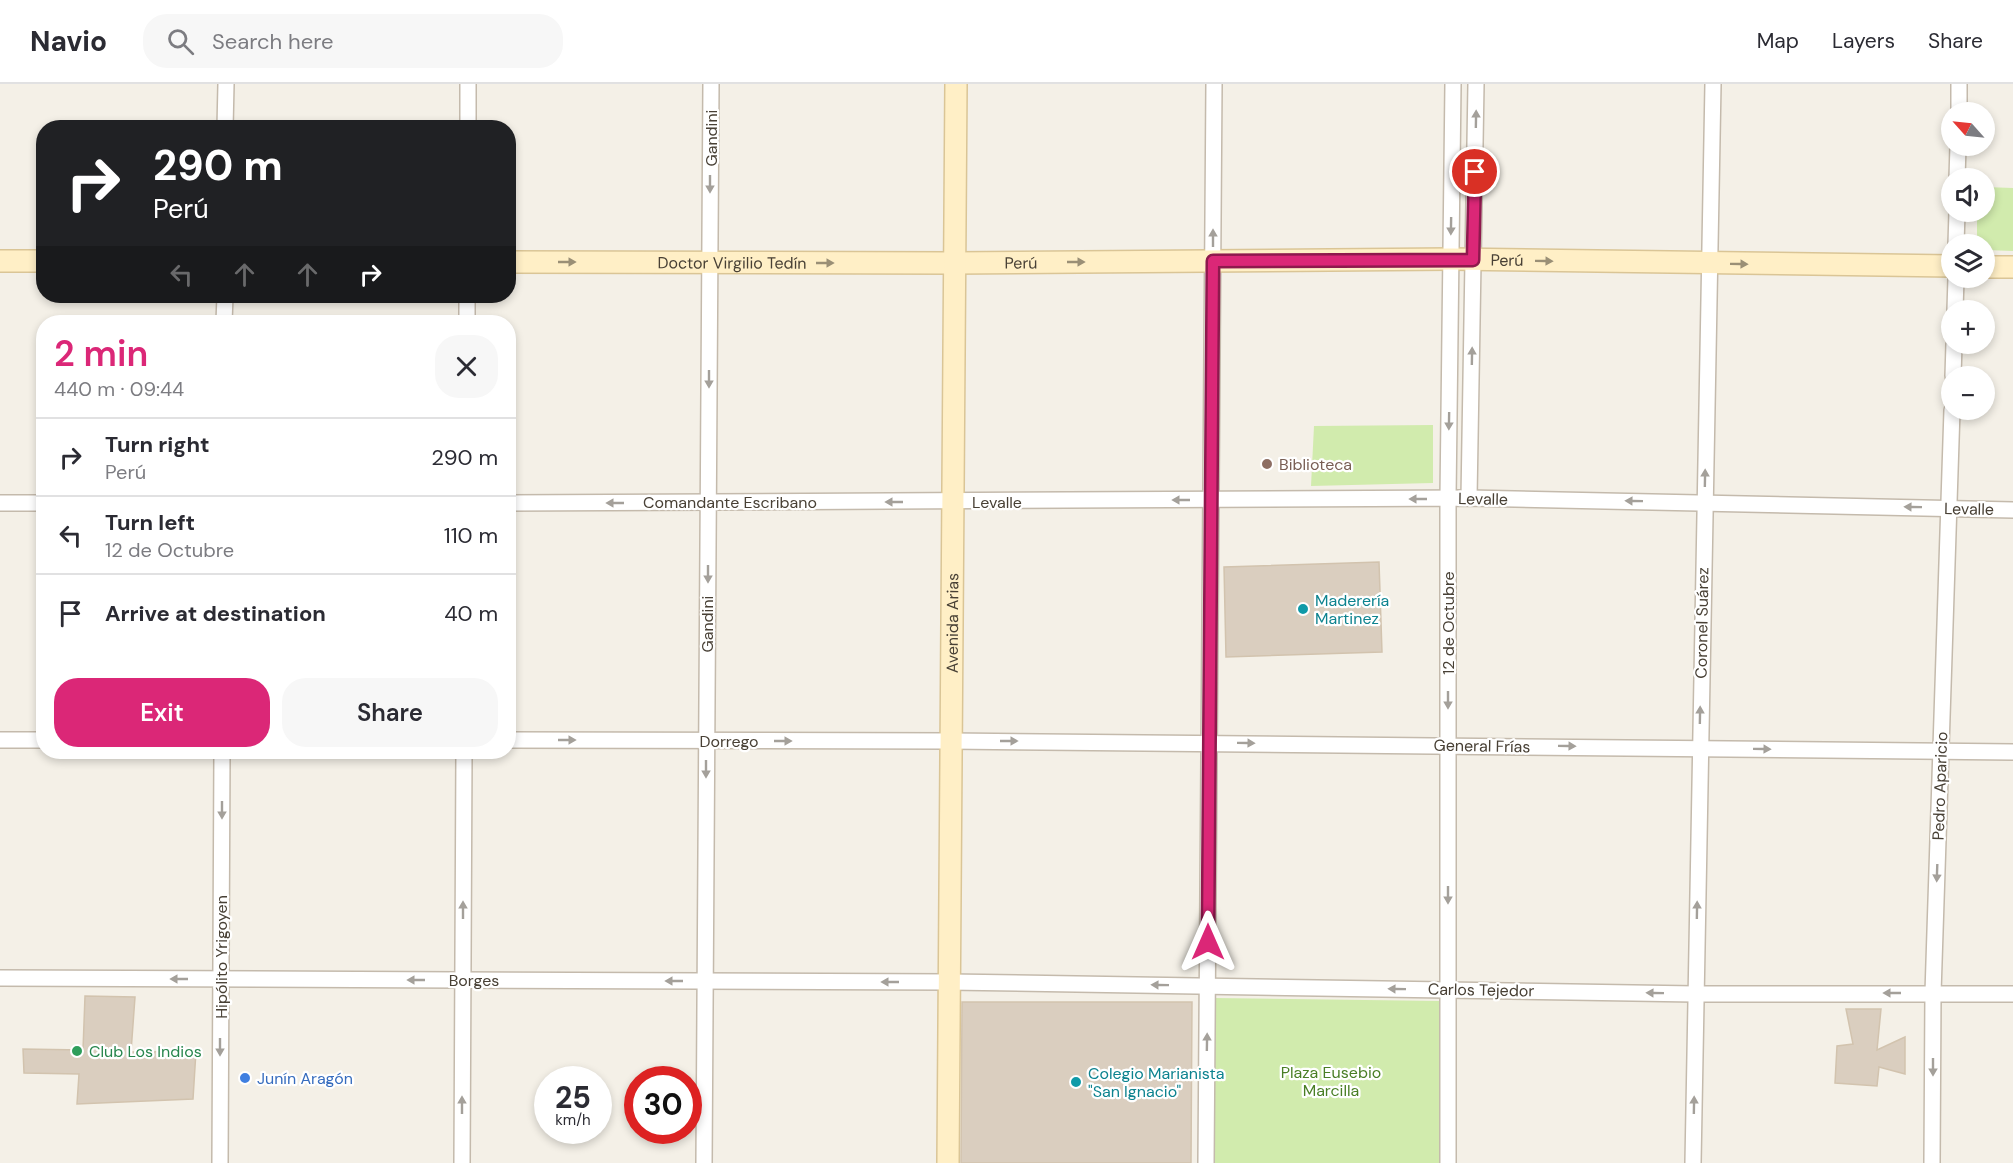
<!DOCTYPE html>
<meta charset="utf-8">
<style>
:root{--surface:#fff;--page:#f7f7f7;--text:#2b2b33;--muted:#7c7c81;--line:#e1e1e2;--accent:#db2777}
body{margin:0;font-family:"DM Sans",sans-serif;background:var(--page);color:var(--text);height:100vh;display:flex;flex-direction:column;font-size:22px;white-space:nowrap}
*{box-sizing:border-box;margin:0}
p{font-size:20px;color:var(--muted)}
.icon{flex:none;width:33px;height:33px;fill:none;stroke:currentColor;stroke-width:2;stroke-linecap:round;stroke-linejoin:round}
.map{position:relative;flex:1;overflow:hidden}
.panel{position:absolute;left:36px;top:231px;width:480px;height:444px;display:flex;flex-direction:column;background:var(--surface);border-radius:24px;box-shadow:0 3px 9px #0003}
.panel>*{flex:none}
.hud{position:absolute;left:36px;top:36px;width:480px;height:183px;border-radius:24px;box-shadow:0 3px 9px #0003;background:#202124;color:#fff;overflow:hidden}
.needle{width:39px;rotate:297deg}
.controls{position:absolute;left:1941px;top:18px;display:grid;gap:12px}
.controls a{display:grid;place-items:center;width:54px;height:54px;border-radius:50%;background:var(--surface);box-shadow:0 3px 9px #0003;font-size:30px}
.speed{position:absolute;left:534px;top:982px;display:flex;gap:12px;font-size:30px;font-weight:700;text-align:center}
.speed>*{display:grid;place-content:center;width:78px;height:78px;border-radius:50%;background:var(--surface);box-shadow:0 3px 9px #0003;line-height:1}
.speed small{font-size:15px;font-weight:400}
.speed .limit{border:9px solid #d22;background:#fff;color:#111}
.pin{position:absolute;display:grid;place-items:center;width:51px;height:51px;color:#fff;margin:-26px;border:3px solid #fff;border-radius:50%;box-shadow:0 2px 6px #0007}
.me{position:absolute;width:66px;margin:-33px;rotate:0deg;stroke-linejoin:round;filter:drop-shadow(0 0 4px #0008)}
.turn{display:flex;align-items:center;gap:21px;height:126px;padding:0 18px;font-size:27px}
.turn .icon{width:78px;height:78px;stroke-width:2.5}
.turn b{display:block;font-size:42px;line-height:51px}
.lanes{display:flex;align-items:center;height:57px;padding:0 18px;background:#0003;justify-content:center;gap:30px;direction:ltr}
.lanes .off{opacity:.35}
.round{display:grid;place-items:center;flex:none;width:63px;height:63px;border-radius:24px;background:var(--page)}
.head{display:flex;align-items:center;justify-content:space-between;height:102px;padding:0 18px}
h1{font-size:36px;font-weight:600;line-height:45px;color:var(--accent)}
.button{display:flex;gap:12px;margin-top:auto;padding:12px 18px}
.button a{flex:1;height:69px;border-radius:24px;background:var(--accent);color:#fff;font-size:24px;font-weight:600;line-height:69px;text-align:center}
.button a+a{background:var(--page);color:var(--text)}
ul{padding:0;list-style:none}
li{display:flex;align-items:center;gap:18px;height:78px;padding:0 18px;border-top:2px solid var(--line)}
li div{flex:1}
li b{display:block;font-size:22px}
li em{font-style:normal}
header{display:flex;align-items:center;gap:36px;box-sizing:border-box;height:84px;padding:0 30px;background:var(--surface);border-bottom:2px solid var(--line)}
header strong{font-size:28px}
nav{display:flex;gap:33px;margin-inline-start:auto;font-size:21px}
.search{width:420px;height:54px;background:var(--page);display:flex;align-items:center;gap:15px;box-sizing:border-box;padding:0 21px;border-radius:24px;color:var(--muted);font-size:22px}
.map>svg:first-child{display:block}
.green{fill:#d1ebad}
.building{fill:#dacebf;stroke:#d2c3ae;stroke-width:1.5}
.lines{fill:none;stroke-linecap:round;stroke-linejoin:round}
.street-casing{stroke:#c4baac;stroke-width:18}
.secondary-casing{stroke:#dac596;stroke-width:24}
.street{stroke:#fff;stroke-width:15}
.secondary{stroke:#ffefc6;stroke-width:21}
.oneway{fill:#a4a09a}
.oneway2{fill:#9a8f76}
.route-casing{stroke:#8e194d;stroke-width:15}
.route{stroke:#db2777;stroke-width:10}
.education-dot{fill:#8d6e63;stroke:#fff;stroke-width:2}
.culture-dot{fill:#0f9aa8;stroke:#fff;stroke-width:2}
.leisure-dot{fill:#2e9e5b;stroke:#fff;stroke-width:2}
.shop-dot{fill:#3f7fe0;stroke:#fff;stroke-width:2}
.labels{text-anchor:middle;dominant-baseline:central;stroke-width:4.5;stroke-linejoin:round;paint-order:stroke}
.street-label{font-size:16px;fill:#484035;stroke:#fff}
.education-label{font-size:16px;fill:#785e54;stroke:#fff;text-anchor:start}
.culture-label{font-size:16px;fill:#0d838f;stroke:#fff;text-anchor:start}
.leisure-label{font-size:16px;fill:#27864d;stroke:#fff;text-anchor:start}
.park-label{font-size:16px;fill:#497e25;stroke:#fff}
.shop-label{font-size:16px;fill:#366cbe;stroke:#fff;text-anchor:start}
</style>
<header>
<strong>Navio</strong>
<div class="search"><svg class="icon" aria-label="search" viewBox="0 0 24 24"><circle cx="10" cy="10" r="6"/><path d="M15 15l6 6"/></svg>Search here</div>
<nav><a>Map</a><a>Layers</a><a>Share</a></nav>
</header>
<div class="map">
<svg width="2013" height="1079" viewBox="0 0 2013 1079">
<rect width="100%" height="100%" fill="#f4f0e7"/>
<g class="green">
<path d="M1985,103L2013,104V167L1985,166L1984,160H1977V128H1984Z"/>
<path d="M1433,341V399L1311,402L1314,342Z"/>
<path d="M1214,914L1441,917L1439,1079H1213Z"/>
</g>
<g class="building">
<path d="M1379,478L1382,568L1226,573L1224,483Z"/>
<path d="M85,912L135,913L131,968L196,967L193,1015L77,1020L79,990L24,989L23,965L83,966Z"/>
<path d="M962,918H1192L1191,1079H961Z"/>
<path d="M1846,925H1881L1877,966L1905,953V990L1879,983L1877,1002L1835,999L1837,962L1853,960Z"/>
</g>
<g class="lines">
<defs>
<g id="street">
<path d="M1959,28V0"/>
<path d="M225,44L226,0"/>
<path d="M468,44V0"/>
<path d="M1957,94L1958,62"/>
<path d="M1956,160L1957,128"/>
<path d="M1955,226L1956,194"/>
<path d="M224,238L225,212"/>
<path d="M467,238V212"/>
<path d="M1953,292L1954,260"/>
<path d="M1469,414L1476,0"/>
<path d="M0,419H44"/>
<path d="M508,419L1469,414L2013,426"/>
<path d="M0,656H44"/>
<path d="M508,656L950,657L2013,668"/>
<path d="M0,894L949,898L1695,910H2013"/>
<path d="M220,1079L222,668"/>
<path d="M462,1079L464,668"/>
<path d="M704,1079L711,0"/>
<path d="M1206,1079L1214,0"/>
<path d="M1448,1079V414L1453,0"/>
<path d="M1693,1079L1713,0"/>
<path d="M1932,1079L1933,909L1952,326"/>
</g>
<g id="secondary">
<path d="M0,177H44"/>
<path id="s1" d="M508,178L954,179L1451,175L1952,182"/>
<path d="M1984,183H2013"/>
<path id="s2" d="M948,1079L956,0"/>
</g>
</defs>
<use href="#street" class="street-casing"/>
<use href="#secondary" class="secondary-casing"/>
<use href="#street" class="street"/>
<use href="#secondary" class="secondary"/>
</g>
<defs><path id="oneway-solid" d="M-6-.8H1V-3.2L6.5 0L1 3.2V.8H-6Z" transform="scale(1.5)"/></defs>
<g class="oneway">
<use href="#oneway-solid" transform="translate(1476 35) rotate(-89)"/>
<use href="#oneway-solid" transform="translate(710 100) rotate(90)"/>
<use href="#oneway-solid" transform="translate(1451 142) rotate(91)"/>
<use href="#oneway-solid" transform="translate(1213 154) rotate(-90)"/>
<use href="#oneway-solid" transform="translate(1472 272) rotate(-89)"/>
<use href="#oneway-solid" transform="translate(709 295) rotate(90)"/>
<use href="#oneway-solid" transform="translate(1449 337) rotate(91)"/>
<use href="#oneway-solid" transform="translate(1705 394) rotate(-89)"/>
<use href="#oneway-solid" transform="translate(1418 415) rotate(180)"/>
<use href="#oneway-solid" transform="translate(1181 416) rotate(180)"/>
<use href="#oneway-solid" transform="translate(1634 417) rotate(-179)"/>
<use href="#oneway-solid" transform="translate(894 418) rotate(180)"/>
<use href="#oneway-solid" transform="translate(615 419) rotate(180)"/>
<use href="#oneway-solid" transform="translate(1913 423) rotate(-179)"/>
<use href="#oneway-solid" transform="translate(708 490) rotate(90)"/>
<use href="#oneway-solid" transform="translate(1448 616) rotate(90)"/>
<use href="#oneway-solid" transform="translate(1700 631) rotate(-89)"/>
<use href="#oneway-solid" transform="translate(567 656)"/>
<use href="#oneway-solid" transform="translate(783 657)"/>
<use href="#oneway-solid" transform="translate(1009 657)"/>
<use href="#oneway-solid" transform="translate(1246 659) rotate(1)"/>
<use href="#oneway-solid" transform="translate(1567 662) rotate(1)"/>
<use href="#oneway-solid" transform="translate(1762 665) rotate(1)"/>
<use href="#oneway-solid" transform="translate(706 685) rotate(90)"/>
<use href="#oneway-solid" transform="translate(222 726) rotate(90)"/>
<use href="#oneway-solid" transform="translate(1937 789) rotate(92)"/>
<use href="#oneway-solid" transform="translate(1448 811) rotate(90)"/>
<use href="#oneway-solid" transform="translate(463 826) rotate(-90)"/>
<use href="#oneway-solid" transform="translate(1697 826) rotate(-89)"/>
<use href="#oneway-solid" transform="translate(179 895) rotate(-180)"/>
<use href="#oneway-solid" transform="translate(416 896) rotate(-180)"/>
<use href="#oneway-solid" transform="translate(674 897) rotate(-180)"/>
<use href="#oneway-solid" transform="translate(890 898) rotate(-180)"/>
<use href="#oneway-solid" transform="translate(1160 901) rotate(-179)"/>
<use href="#oneway-solid" transform="translate(1397 905) rotate(-179)"/>
<use href="#oneway-solid" transform="translate(1655 909) rotate(-179)"/>
<use href="#oneway-solid" transform="translate(1892 909) rotate(180)"/>
<use href="#oneway-solid" transform="translate(1207 958) rotate(-89)"/>
<use href="#oneway-solid" transform="translate(220 963) rotate(90)"/>
<use href="#oneway-solid" transform="translate(1933 983) rotate(90)"/>
<use href="#oneway-solid" transform="translate(462 1021) rotate(-90)"/>
<use href="#oneway-solid" transform="translate(1694 1021) rotate(-89)"/>
</g>
<g class="oneway2">
<use href="#oneway-solid" transform="translate(1544 177) rotate(1)"/>
<use href="#oneway-solid" transform="translate(567 178)"/>
<use href="#oneway-solid" transform="translate(1076 178)"/>
<use href="#oneway-solid" transform="translate(825 179)"/>
<use href="#oneway-solid" transform="translate(1739 180) rotate(1)"/>
</g>
<g class="lines">
<defs>
<path id="route" d="M1208,858L1213,177L1473,176L1475,88"/>
</defs>
<use href="#route" class="route-casing"/>
<use href="#route" class="route"/>
</g>
<circle class="education-dot" cx="1267" cy="380" r="6"/>
<g class="culture-dot">
<circle cx="1303" cy="525" r="6"/>
<circle cx="1076" cy="998" r="6"/>
</g>
<circle class="leisure-dot" cx="77" cy="967" r="6"/>
<circle class="shop-dot" cx="245" cy="994" r="6"/>
<g class="labels">
<g class="street-label">
<text transform="translate(711 54) rotate(-90)">Gandini</text>
<text stroke="none"><textPath href="#s1" startOffset="999">Perú</textPath></text>
<text stroke="none"><textPath href="#s1" startOffset="224">Doctor Virgilio Tedín</textPath></text>
<text stroke="none"><textPath href="#s1" startOffset="513">Perú</textPath></text>
<text transform="translate(1483 415) rotate(1)">Levalle</text>
<text x="730" y="418">Comandante Escribano</text>
<text x="997" y="418">Levalle</text>
<text transform="translate(1969 425) rotate(1)">Levalle</text>
<text stroke="none"><textPath href="#s2" startOffset="540">Avenida Arias</textPath></text>
<text transform="translate(1448 539) rotate(-90)">12 de Octubre</text>
<text transform="translate(1702 539) rotate(-89)">Coronel Suárez</text>
<text transform="translate(707 540) rotate(-90)">Gandini</text>
<text x="729" y="657">Dorrego</text>
<text transform="translate(1482 662) rotate(1)">General Frías</text>
<text transform="translate(1940 702) rotate(-88)">Pedro Aparicio</text>
<text transform="translate(221 873) rotate(-90)">Hipólito Yrigoyen</text>
<text x="474" y="896">Borges</text>
<text transform="translate(1481 906) rotate(1)">Carlos Tejedor</text>
</g>
<g class="education-label">
<text x="1279" y="380">Biblioteca</text>
</g>
<g class="culture-label">
<text x="1315" y="516">Maderería<tspan x="1315" dy="18">Martinez</tspan></text>
<text x="1088" y="989">Colegio Marianista<tspan x="1088" dy="18">"San Ignacio"</tspan></text>
</g>
<g class="leisure-label">
<text x="89" y="967">Club Los Indios</text>
</g>
<g class="park-label">
<text x="1331" y="988">Plaza Eusebio<tspan x="1331" dy="18">Marcilla</tspan></text>
</g>
<g class="shop-label">
<text x="257" y="994">Junín Aragón</text>
</g>
</g>
</svg>
<div class="controls">
<a><svg class="needle" viewBox="-14 -14 28 28"><path d="M0-13l5 13h-10z" fill="#e53935"/><path d="M0 13l5-13h-10z" fill="#7c7c81"/></svg></a>
<a><svg class="icon" aria-label="sound" viewBox="0 0 24 24"><path d="M4 9h4l5-4v14l-5-4H4zM17 9q2 3 0 6"/></svg></a>
<a><svg class="icon" aria-label="layers" viewBox="0 0 24 24"><path d="M12 4l9 5-9 5-9-5zM3 14l9 5 9-5"/></svg></a>
<a>+</a>
<a>−</a>
</div>
<div class="speed"><div>25<small>km/h</small></div><div class="limit">30</div></div>
<div class="pin" style="left:1475px;top:88px;background:#d93025"><svg class="icon" aria-label="arrive" viewBox="0 0 24 24"><path d="M6 21V4h12l-3 4 3 4H6"/></svg></div>
<svg class="me" style="left:1208px;top:858px" viewBox="-20 -20 40 40"><path d="M0-17L14 15 0 8-14 15z" fill="#db2777" stroke="#fff" stroke-width="4"/></svg>
<div class="hud">
<div class="turn"><svg class="icon" aria-label="right" viewBox="0 0 24 24"><path d="M7 20v-9h11M14 6l5 5-5 5"/></svg><div><b>290 m</b>Perú</div></div>
<div class="lanes"><svg class="icon off" aria-label="left" viewBox="0 0 24 24"><path d="M17 20v-9H6M10 6l-5 5 5 5"/></svg><svg class="icon off" aria-label="ahead" viewBox="0 0 24 24"><path d="M12 20V5M6 11l6-6 6 6"/></svg><svg class="icon off" aria-label="ahead" viewBox="0 0 24 24"><path d="M12 20V5M6 11l6-6 6 6"/></svg><svg class="icon" aria-label="right" viewBox="0 0 24 24"><path d="M7 20v-9h11M14 6l5 5-5 5"/></svg></div>
</div>
<section class="panel">
<div class="head"><div><h1>2 min</h1><p>440 m · 09:44</p></div><a class="round"><svg class="icon" aria-label="close" viewBox="0 0 24 24"><path d="M6 6l12 12M18 6L6 18"/></svg></a></div>
<ul>
<li><svg class="icon" aria-label="right" viewBox="0 0 24 24"><path d="M7 20v-9h11M14 6l5 5-5 5"/></svg><div><b>Turn right</b><p>Perú</p></div><em>290 m</em></li>
<li><svg class="icon" aria-label="left" viewBox="0 0 24 24"><path d="M17 20v-9H6M10 6l-5 5 5 5"/></svg><div><b>Turn left</b><p>12 de Octubre</p></div><em>110 m</em></li>
<li><svg class="icon" aria-label="arrive" viewBox="0 0 24 24"><path d="M6 21V4h12l-3 4 3 4H6"/></svg><div><b>Arrive at destination</b></div><em>40 m</em></li>
</ul>
<div class="button"><a>Exit</a><a>Share</a></div>
</section>
</div>
